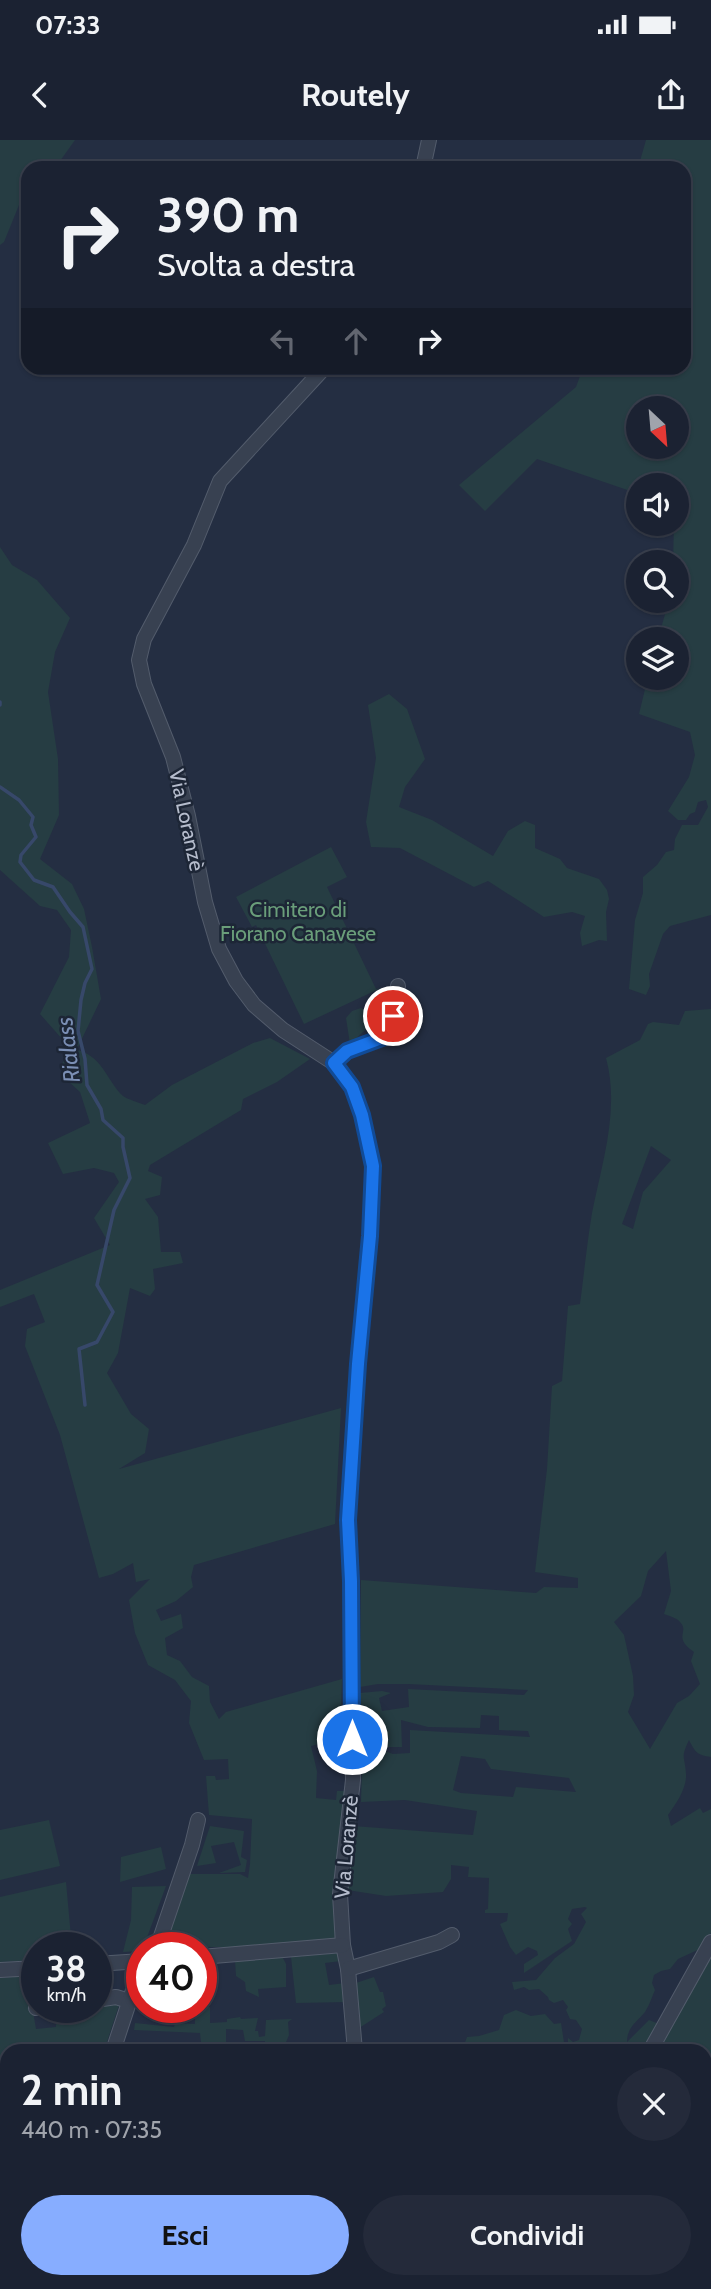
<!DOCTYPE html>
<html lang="it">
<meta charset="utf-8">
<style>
:root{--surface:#1b2232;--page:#242a3a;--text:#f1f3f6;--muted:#a0a4ac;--line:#393f4d;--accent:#87adff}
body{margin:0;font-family:Cabin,sans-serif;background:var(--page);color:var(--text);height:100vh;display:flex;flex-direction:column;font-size:26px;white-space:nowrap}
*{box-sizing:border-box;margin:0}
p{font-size:23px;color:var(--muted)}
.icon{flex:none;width:38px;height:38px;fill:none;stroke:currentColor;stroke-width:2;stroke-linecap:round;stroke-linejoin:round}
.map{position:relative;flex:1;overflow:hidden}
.drawer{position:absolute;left:0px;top:1904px;width:712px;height:245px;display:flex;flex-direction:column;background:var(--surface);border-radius:21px 21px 0 0;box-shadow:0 2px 5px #0004,0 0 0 2px var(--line)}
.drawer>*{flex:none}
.top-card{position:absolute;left:21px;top:21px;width:670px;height:214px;border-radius:21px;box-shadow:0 2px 5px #0004,0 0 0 2px var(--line);background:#1b2232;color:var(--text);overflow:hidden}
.needle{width:46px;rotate:154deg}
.controls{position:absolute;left:626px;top:256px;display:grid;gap:14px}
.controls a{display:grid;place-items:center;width:63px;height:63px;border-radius:50%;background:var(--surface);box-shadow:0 2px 5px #0004,0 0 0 2px var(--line);font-size:35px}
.speed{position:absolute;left:21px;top:1792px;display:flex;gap:14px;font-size:35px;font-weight:700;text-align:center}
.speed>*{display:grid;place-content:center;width:91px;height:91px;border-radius:50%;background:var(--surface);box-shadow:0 2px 5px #0004,0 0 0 2px var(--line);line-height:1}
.speed small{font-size:18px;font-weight:400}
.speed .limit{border:10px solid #d22;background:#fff;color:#111}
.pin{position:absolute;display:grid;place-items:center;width:60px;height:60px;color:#fff;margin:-30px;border:4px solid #fff;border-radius:50%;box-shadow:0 2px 7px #0007}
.me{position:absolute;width:77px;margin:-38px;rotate:0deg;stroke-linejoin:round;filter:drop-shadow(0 0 5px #0008)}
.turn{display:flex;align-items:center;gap:24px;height:147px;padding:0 21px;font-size:32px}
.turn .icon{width:91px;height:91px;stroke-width:2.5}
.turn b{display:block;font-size:49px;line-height:60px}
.lanes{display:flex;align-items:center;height:66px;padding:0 21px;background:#0003;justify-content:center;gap:35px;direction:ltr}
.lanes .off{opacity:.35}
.round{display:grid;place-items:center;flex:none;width:74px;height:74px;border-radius:37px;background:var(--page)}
.overview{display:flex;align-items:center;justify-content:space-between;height:119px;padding:0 21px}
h1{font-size:42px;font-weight:800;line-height:52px}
.action{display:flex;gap:14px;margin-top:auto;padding:14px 21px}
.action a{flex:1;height:80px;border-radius:42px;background:var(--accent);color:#111;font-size:28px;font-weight:800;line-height:80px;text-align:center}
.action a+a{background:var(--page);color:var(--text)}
.status{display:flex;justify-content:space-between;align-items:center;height:49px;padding:0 35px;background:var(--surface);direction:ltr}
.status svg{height:19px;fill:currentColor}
header{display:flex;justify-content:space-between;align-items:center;height:91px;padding:0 21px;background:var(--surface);font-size:32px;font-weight:800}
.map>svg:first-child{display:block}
.green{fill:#263d43;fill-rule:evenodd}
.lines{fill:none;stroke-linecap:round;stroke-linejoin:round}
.stream{stroke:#37486a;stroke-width:3.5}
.minor-casing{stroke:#535c6c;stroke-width:16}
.minor{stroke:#384151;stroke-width:14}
.route-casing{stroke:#114b97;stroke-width:18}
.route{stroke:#1a73e8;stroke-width:12}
.labels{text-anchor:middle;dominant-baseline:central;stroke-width:5;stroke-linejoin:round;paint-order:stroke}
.street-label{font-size:21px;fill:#b5bccc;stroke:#1d2636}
.park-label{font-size:21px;fill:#6a9e7a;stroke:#1d2636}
.water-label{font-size:23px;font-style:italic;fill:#7b8fb5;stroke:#1d2636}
</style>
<div class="status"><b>07:33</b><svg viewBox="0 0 49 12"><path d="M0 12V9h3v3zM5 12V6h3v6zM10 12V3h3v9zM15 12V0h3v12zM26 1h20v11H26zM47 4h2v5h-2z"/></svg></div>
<header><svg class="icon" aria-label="back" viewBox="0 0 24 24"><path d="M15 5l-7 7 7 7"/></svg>Routely<svg class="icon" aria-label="share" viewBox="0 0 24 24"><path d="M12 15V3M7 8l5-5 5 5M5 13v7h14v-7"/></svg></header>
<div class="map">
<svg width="711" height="2149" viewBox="0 0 711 2149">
<rect width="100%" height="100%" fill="#242e42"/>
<g class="green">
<path d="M0,0H75L55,28H28V57L19,65L4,102L0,105Z"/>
<path d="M646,0H711V775L670,786L663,794L649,834L650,846L646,855L629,849L635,780L643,753V737L657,725L666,712L674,710L675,699L682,685H698L708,667L706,660L698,662L695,672L690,674L686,680H678L668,671L689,637L695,615L690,592L639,574L648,537H677V499H658L669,460H677V422H673L674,383H677V345H639V354L537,319L485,371L459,345L576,247L583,228H684V28H638ZM639,268H677V306H639Z"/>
<path d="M0,407L12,425L37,440L70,478L55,512L48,552L58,619L59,675L40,719L72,744L84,769L92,807L101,859L77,909H74C103,915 106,940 123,956C129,960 138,962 145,965L172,945L253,903L270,898L310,919L277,942L243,959L241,970L150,1025L148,1031L162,1037L160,1055L145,1059L158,1077L161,1112H180L183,1123L153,1129L155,1149L150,1156L130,1148L118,1213L107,1233L131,1274L149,1289L145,1313L119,1329L341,1268L335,1384L194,1425L191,1437L193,1447L176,1461L156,1470L161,1481L181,1474L183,1488L165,1498L167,1515L180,1521L192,1537L209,1546L210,1562L219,1579L226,1572L342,1539L340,1599L311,1606L317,1631L316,1658L336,1660L337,1651H345L339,1800L254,1807H161L183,1734H240L248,1738L250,1724L252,1679L209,1675L206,1636H215L216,1640L229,1639L228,1619L204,1620L189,1583L191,1561L175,1540L148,1525L135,1493L129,1460L150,1439L136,1442L133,1423L113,1434L99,1438L60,1295L25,1206L27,1189L45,1182L34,1154L0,1167V1150L110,1105L94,1078L119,1042L114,1033L94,1028L63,1034L48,1003L90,983L80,952L68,941L61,926L70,908L40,874L69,817L71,790L57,770L40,766L0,730Z"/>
<path d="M389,554L407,569L425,619L405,647L399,667L432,680L493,716L508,691L525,681L535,685V708L560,719L567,728L599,739L607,750L609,759L606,772L607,801L599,800L582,806L580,793L585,776L572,772L544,777L488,741L474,747L400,708L371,707L366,682L376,618L368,565Z"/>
<path d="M331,707L347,737L327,747L376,849L381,848L304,884L256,785L252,787L236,757Z"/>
<path d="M361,868L370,872L376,880L350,904L346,878L352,871Z"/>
<path d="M711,869V1617C697,1615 695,1612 689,1600C680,1619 685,1616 686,1634C687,1648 676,1664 668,1675L671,1686L700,1668L703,1673L711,1669V1793L702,1808L678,1819L670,1829L661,1831L654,1835L652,1843L655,1850C652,1857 649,1866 645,1872C637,1882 627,1887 627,1902L649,1880L659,1884L649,1901L638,1911H462L467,1897L479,1896L499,1890L504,1875L516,1870L531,1876L545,1874L554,1884L561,1883L564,1902L570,1907L571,1904L568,1902V1898L573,1902L579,1900L582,1889L576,1880L570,1879L566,1870L568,1867L563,1860L554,1863L549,1860L548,1857L539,1849L529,1850L524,1847L514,1850L512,1842L536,1840L555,1818L574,1804L586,1782L581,1774L587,1768L585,1767L572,1769L568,1779L572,1784L568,1789L572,1801L524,1833V1824L538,1815L537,1811L528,1807L516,1815L510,1807L500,1784L507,1781L508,1773H485V1770L488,1769L489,1738L468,1737L469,1727L451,1725V1739L443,1752L386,1756L347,1750L353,1686L473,1695L477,1671L405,1660L361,1662L362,1627C372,1624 383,1623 385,1611L393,1614L410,1613V1590L530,1597L528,1591L499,1590V1576L481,1575L480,1588L428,1587L401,1580L402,1607H376L385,1600L383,1580L361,1578L360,1553L382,1551L391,1553L379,1558L382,1571L409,1567L408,1549L524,1555L528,1550L408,1544H378L360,1547L361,1440L536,1453L544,1447L578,1448V1438L535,1432L547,1329L552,1246L562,1241L568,1166L580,1164C584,1134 587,1103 592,1073C602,1023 620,969 606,918L640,900L648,884L653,882L679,885L685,871ZM651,1006L671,1020L643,1052L633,1089L622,1084ZM666,1411L671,1451L664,1474C669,1476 677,1478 680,1482C690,1492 672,1497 694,1512L691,1521L700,1544L689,1556L677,1563L650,1609L628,1572L634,1555L633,1536L624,1495L614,1482L641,1456L648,1431ZM461,1616L485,1619L491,1629L569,1638L576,1652L516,1647L513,1657L461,1653L453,1650Z"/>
<path d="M49,1680L60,1726L0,1740V1690Z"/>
<path d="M210,1686L244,1691L241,1717L247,1720L245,1732L219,1733L241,1725L234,1702L211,1706L216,1723L197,1726Z"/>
<path d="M161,1707L166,1729L120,1742L121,1717Z"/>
<path d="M66,1742L72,1808H37V1820L0,1822V1757Z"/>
<path d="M166,1746L142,1811L123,1812L131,1780L132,1747Z"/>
<path d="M340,1813L341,1821L325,1823L329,1845L345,1843L348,1862L296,1863L291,1817Z"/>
<path d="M276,1816L283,1818L286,1824V1847L258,1849L259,1857L246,1851L245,1842L236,1836L235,1820Z"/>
<path d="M711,1818V2074L708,2072L705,2078V1911H657Z"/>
<path d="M27,1836L36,1889L56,1887V1867H96V1861L120,1862L104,1911H7V2041L0,2020V1838Z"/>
<path d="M374,1837L380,1852H383L386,1866L382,1869L384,1872L356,1890L353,1844Z"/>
<path d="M201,1866L210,1867V1883L227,1882V1879L240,1877L241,1879L258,1878L255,1891H258L259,1897L265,1896L266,1880L292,1879L288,1882L289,1895L284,1907L265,1908V1901H245L243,1890L226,1889V1911H202L200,1893L134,1890L135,1883L174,1887L175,1883L195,1884V1867Z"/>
<path d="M565,2142H664L650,2149H564Z"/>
</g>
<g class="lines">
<g class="stream">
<path d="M0,562V565"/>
<path d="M0,647L19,660L33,677L31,685L36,697L21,715L20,722L34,740L53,747L70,772L83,787L92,829L85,843L81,860L78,891L85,919L87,945L101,969L103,980L123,998V1007L130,1038L114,1070L97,1145L113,1172L97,1202L79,1209L85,1265"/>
<path d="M705,1942L711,1937"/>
<path d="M602,2142V2149"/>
</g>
<defs>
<g id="minor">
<path d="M423,28L429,0"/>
<path d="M324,228L220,341L194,405L144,499L139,520L144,544L173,617L188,676L205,762L219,809L236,841L254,865L283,890L334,923L352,947L362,975L373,1026L370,1096L358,1224L348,1380L351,1441L353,1640L340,1754L343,1805L348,1829L355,1911"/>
<path d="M334,923L347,911L387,896L393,876L398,846"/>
<path d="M157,1808L192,1705L198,1680"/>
<path d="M201,1817L343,1805"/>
<path d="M96,1824L142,1821"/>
<path d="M348,1829L439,1802L452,1795"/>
<path d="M0,1830L37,1828"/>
<path d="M96,1860L116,1857L129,1861"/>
<path d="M36,1868L39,1867"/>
<path d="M113,1911L142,1823"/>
<path d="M650,1911L711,1802"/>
<path d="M0,2038L7,2059"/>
<path d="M458,2142L462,2149"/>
<path d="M39,2149L53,2142"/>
<path d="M327,2149L334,2142"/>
<path d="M496,2149L500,2142"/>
</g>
</defs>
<use href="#minor" class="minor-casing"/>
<use href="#minor" class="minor"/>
</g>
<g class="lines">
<defs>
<path id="route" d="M352,1599L351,1441L348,1380L358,1224L370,1096L373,1026L362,975L352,947L334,923L347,911L387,896L393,876"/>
</defs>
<use href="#route" class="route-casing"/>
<use href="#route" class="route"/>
</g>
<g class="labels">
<g class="street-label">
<text transform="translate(187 680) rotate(78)">Via Loranzè</text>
<text transform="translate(346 1707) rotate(-85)">Via Loranzè</text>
</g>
<g class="park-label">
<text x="298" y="769">Cimitero di<tspan x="298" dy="24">Fiorano Canavese</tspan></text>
</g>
<g class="water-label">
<text transform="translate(68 910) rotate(-97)">Rialass</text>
</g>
</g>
</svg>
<div class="controls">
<a><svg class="needle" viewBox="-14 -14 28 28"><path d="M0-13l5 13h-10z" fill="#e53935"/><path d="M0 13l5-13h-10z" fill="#a0a4ac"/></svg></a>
<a><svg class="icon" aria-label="sound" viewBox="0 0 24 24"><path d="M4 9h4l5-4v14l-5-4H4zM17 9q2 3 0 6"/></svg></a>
<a><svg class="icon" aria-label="search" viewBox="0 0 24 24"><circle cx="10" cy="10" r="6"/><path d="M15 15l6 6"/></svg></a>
<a><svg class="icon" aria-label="layers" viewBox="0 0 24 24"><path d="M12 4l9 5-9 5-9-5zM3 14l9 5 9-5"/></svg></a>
</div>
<div class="speed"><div>38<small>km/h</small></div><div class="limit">40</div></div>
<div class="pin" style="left:393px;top:876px;background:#d93025"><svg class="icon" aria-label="arrive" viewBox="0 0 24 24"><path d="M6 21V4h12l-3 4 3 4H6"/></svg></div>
<svg class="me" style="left:352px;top:1599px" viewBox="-20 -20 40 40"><circle r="17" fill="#1a73e8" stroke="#fff" stroke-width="3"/><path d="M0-11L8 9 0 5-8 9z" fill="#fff"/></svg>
<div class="top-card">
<div class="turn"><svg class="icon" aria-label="right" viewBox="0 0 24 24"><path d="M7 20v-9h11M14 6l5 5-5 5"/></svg><div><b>390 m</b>Svolta a destra</div></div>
<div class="lanes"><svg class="icon off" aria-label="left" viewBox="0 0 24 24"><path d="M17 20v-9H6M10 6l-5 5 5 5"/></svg><svg class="icon off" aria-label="ahead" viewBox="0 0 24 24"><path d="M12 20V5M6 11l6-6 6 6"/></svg><svg class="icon" aria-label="right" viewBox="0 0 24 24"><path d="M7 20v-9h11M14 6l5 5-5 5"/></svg></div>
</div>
<section class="drawer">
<div class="overview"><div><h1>2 min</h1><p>440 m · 07:35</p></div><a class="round"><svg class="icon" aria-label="close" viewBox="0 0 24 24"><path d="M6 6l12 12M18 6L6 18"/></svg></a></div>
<div class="action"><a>Esci</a><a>Condividi</a></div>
</section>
</div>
